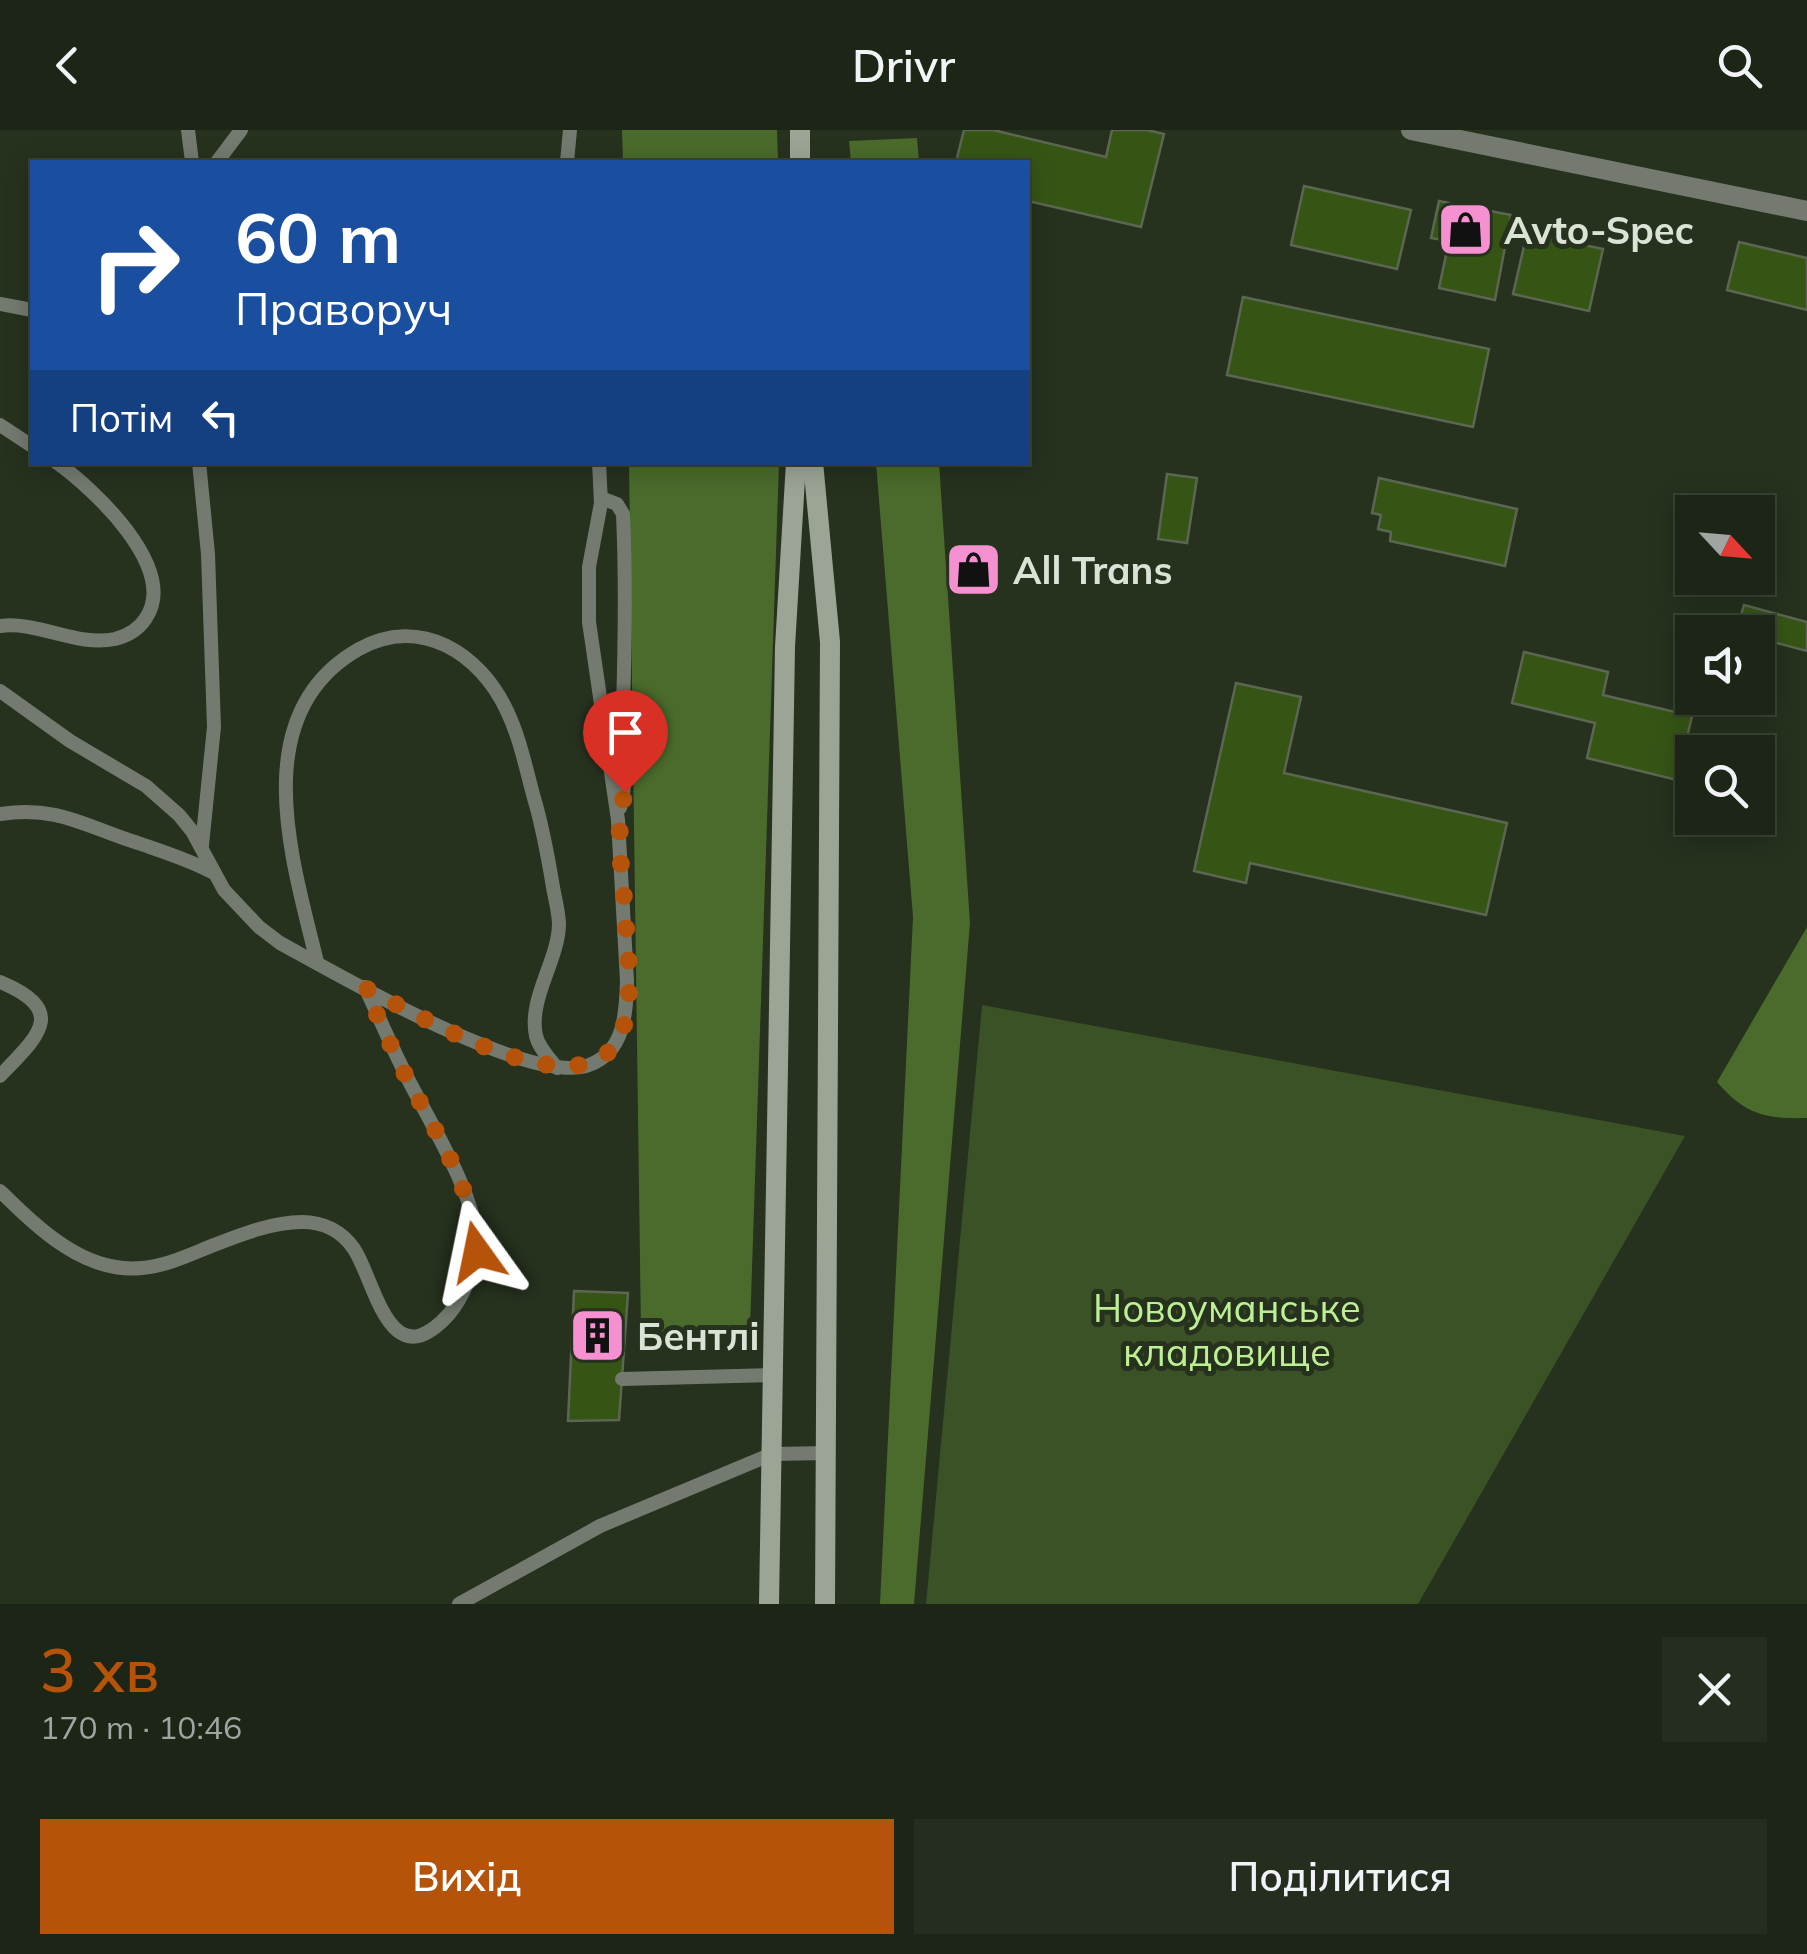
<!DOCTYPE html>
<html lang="uk">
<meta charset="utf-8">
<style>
:root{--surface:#1c2516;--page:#252d1f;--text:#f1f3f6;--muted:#a0a5a1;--line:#3a4235;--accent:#b45309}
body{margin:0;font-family:Mulish,sans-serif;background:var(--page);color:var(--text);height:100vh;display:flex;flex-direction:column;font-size:38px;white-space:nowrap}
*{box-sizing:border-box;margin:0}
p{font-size:32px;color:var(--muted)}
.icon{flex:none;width:55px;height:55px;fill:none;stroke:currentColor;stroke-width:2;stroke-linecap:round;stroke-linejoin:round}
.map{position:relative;height:1474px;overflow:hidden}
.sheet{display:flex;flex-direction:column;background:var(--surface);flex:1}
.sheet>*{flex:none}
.hud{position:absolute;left:30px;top:30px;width:1000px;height:305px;border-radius:0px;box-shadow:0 5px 25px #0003,0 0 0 2px var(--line);background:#1a4fa0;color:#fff;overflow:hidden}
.needle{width:65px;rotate:116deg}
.fabs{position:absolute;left:1675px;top:365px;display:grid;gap:20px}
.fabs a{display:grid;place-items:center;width:100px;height:100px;border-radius:0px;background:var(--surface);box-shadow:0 5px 25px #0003,0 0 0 2px var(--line);font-size:50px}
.pin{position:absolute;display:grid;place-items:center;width:85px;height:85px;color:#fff;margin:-102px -42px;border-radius:50% 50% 50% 0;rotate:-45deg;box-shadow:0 0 10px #0007}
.pin .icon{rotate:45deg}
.me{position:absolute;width:110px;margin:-55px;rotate:348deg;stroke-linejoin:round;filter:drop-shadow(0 0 8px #0008)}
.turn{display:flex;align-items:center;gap:35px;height:210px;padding:0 40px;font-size:45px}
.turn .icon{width:130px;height:130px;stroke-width:2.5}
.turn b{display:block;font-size:70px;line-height:85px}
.then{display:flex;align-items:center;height:95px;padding:0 40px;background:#0003;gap:20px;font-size:38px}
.round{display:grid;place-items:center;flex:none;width:105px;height:105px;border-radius:0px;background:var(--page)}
.head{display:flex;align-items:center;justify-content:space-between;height:170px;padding:0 40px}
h1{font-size:60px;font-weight:600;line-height:75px;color:var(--accent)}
.button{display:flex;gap:20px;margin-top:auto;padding:20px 40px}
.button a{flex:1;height:115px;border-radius:0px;background:var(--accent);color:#fff;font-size:40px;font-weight:600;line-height:115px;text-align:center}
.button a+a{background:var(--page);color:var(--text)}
header{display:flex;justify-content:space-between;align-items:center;height:130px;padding:0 40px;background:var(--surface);font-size:45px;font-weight:600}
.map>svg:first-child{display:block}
.green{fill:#3a5225}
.forest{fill:#4a6b2c}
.building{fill:#365515;stroke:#5b6752;stroke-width:2.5}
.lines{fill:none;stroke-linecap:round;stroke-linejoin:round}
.lane{stroke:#747a70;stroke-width:14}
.street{stroke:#747a70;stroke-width:20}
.secondary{stroke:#9ca595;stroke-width:20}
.route{stroke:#b45309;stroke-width:18;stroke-dasharray:0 32.4}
.labels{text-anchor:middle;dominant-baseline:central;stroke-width:10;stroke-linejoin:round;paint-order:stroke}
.poi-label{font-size:38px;font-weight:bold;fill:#dbe2d6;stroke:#26311e;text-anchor:start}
.park-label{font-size:38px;fill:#bdef94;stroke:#26311e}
</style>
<header><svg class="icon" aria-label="back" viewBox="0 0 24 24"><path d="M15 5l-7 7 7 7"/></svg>Drivr<svg class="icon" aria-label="search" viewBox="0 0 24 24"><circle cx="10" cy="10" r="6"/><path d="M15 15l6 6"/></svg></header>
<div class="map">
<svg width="1807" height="1474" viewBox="0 0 1807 1474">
<rect width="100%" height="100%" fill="#26311e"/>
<path class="green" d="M982,875L1685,1006L1418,1474H926Z"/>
<g class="forest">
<path d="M622,0H777L778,32H623Z"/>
<path d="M917,8L919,32H851L849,11Z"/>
<path d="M629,333H779L750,1199L641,1203Z"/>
<path d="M876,333H939L970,793L914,1474H880L913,787Z"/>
<path d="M1807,797V988C1766,989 1745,985 1717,952Z"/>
</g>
<g class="building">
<path d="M964,0H993L1106,27L1112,0H1147L1164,4L1141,97L1028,71V32H956Z"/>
<path d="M1304,56L1411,80L1397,139L1291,115Z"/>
<path d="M1439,71L1511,85L1495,170L1439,158L1449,111L1431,108Z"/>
<path d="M1527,103L1603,119L1589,181L1513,164Z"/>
<path d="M1739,112L1807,128V180L1727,160Z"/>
<path d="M1243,167L1489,219L1473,297L1227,245Z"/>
<path d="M1167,344L1197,348L1187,413L1158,409Z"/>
<path d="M1379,348L1517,379L1505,436L1390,411L1391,402L1378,399L1381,385L1372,383Z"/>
<path d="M1744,475L1807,492V521L1758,508V502H1736Z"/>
<path d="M1524,522L1608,542L1603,565L1692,586L1677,650L1587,628L1595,593L1512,573Z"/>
<path d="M1236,553L1301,567L1284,643L1507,693L1486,785L1250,733L1246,753L1194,741Z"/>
<path d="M574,1161L628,1163L619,1290L568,1291Z"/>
</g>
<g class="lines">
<g class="lane">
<path d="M188,0L192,32"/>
<path d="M217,32L241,0"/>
<path d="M567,32L570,0"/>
<path d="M0,174L32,180"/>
<path d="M0,295L32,316"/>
<path d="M199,332L208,424L214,597L202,715"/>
<path d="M601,368L617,374L623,384C626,449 625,513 623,578C623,613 629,644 620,678"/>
<path d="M0,496C39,491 76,517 115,509C127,506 139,499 146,488C179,438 93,358 56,332"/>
<path d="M0,561L70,611L146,656L179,685L192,701L224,760L259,797L280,813C337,844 530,957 589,935C625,922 626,883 627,851L618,690L589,492V437L601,373L599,332"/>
<path d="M0,684C58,675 86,697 138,713C164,722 187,729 212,742"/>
<path d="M317,832C293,732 244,584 359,519C420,485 480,523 507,581C520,608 526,639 534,668C543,698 548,727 553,757C555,769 559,783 559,795C558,831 528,869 536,906C539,918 549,928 557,938"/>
<path d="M0,852C70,881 37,907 0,946"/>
<path d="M0,1061C38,1098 84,1144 142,1138C167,1136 191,1124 214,1115C242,1104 273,1092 302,1092C323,1092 342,1101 354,1119C375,1150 389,1251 449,1184C462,1169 477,1136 477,1115C476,1064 430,993 407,947C392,918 379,887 365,857"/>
<path d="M622,1249L773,1245"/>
<path d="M459,1474L600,1396L772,1324L827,1323"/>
</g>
<path class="street" d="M1411,0L1807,81"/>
<g class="secondary">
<path d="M800,0V32"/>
<path d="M813,332L830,512L825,1474"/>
<path d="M769,1474L785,517L796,332"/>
</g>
</g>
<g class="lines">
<path class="route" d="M477,1122C474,1060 436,1003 408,950C392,920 379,888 365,858C418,884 582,986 620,906C636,871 627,820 625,783C623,740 614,704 625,662"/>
</g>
<defs>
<symbol id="shop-square" viewBox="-11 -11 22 22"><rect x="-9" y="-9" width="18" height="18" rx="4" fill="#f590d1" stroke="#26311e"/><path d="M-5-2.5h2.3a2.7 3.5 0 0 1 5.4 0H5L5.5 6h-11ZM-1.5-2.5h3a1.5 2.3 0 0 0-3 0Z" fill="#111"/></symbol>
<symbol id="building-square" viewBox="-11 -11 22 22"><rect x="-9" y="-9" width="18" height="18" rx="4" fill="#f590d1" stroke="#26311e"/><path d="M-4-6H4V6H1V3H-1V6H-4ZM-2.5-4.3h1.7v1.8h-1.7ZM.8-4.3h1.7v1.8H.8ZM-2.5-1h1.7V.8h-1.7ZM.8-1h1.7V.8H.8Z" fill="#111"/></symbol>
</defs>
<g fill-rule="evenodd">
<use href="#shop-square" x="1434" y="68" width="63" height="63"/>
<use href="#shop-square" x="942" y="408" width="63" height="63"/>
<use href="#building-square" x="566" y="1174" width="63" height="63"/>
</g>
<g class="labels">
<g class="poi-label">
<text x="1504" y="100">Avto-Spec</text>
<text x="1013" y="440">All Trans</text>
<text x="637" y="1206">Бентлі</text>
</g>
<g class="park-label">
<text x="1227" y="1178">Новоуманське<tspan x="1227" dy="44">кладовище</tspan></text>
</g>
</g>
</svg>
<div class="fabs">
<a><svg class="needle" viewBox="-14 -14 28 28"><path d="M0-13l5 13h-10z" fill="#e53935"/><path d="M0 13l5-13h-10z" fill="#a0a5a1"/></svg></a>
<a><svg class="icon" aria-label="sound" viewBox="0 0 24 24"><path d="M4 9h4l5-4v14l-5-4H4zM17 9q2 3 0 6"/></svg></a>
<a><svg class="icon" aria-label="search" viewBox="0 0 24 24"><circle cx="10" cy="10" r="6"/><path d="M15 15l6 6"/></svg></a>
</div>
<div class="pin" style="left:625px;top:662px;background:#d93025"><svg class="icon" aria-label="arrive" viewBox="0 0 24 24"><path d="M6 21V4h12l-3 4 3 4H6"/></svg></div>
<svg class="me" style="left:477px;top:1122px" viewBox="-20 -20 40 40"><path d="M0-17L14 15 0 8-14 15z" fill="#b45309" stroke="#fff" stroke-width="4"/></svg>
<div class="hud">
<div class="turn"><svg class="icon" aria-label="right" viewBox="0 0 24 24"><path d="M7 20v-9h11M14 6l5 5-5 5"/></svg><div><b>60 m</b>Праворуч</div></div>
<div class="then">Потім<svg class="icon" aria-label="left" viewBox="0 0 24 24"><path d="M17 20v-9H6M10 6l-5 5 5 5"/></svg></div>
</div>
</div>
<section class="sheet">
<div class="head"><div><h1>3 хв</h1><p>170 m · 10:46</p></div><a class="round"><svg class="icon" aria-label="close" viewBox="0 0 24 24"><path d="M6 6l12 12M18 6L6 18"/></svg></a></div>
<div class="button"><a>Вихід</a><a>Поділитися</a></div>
</section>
